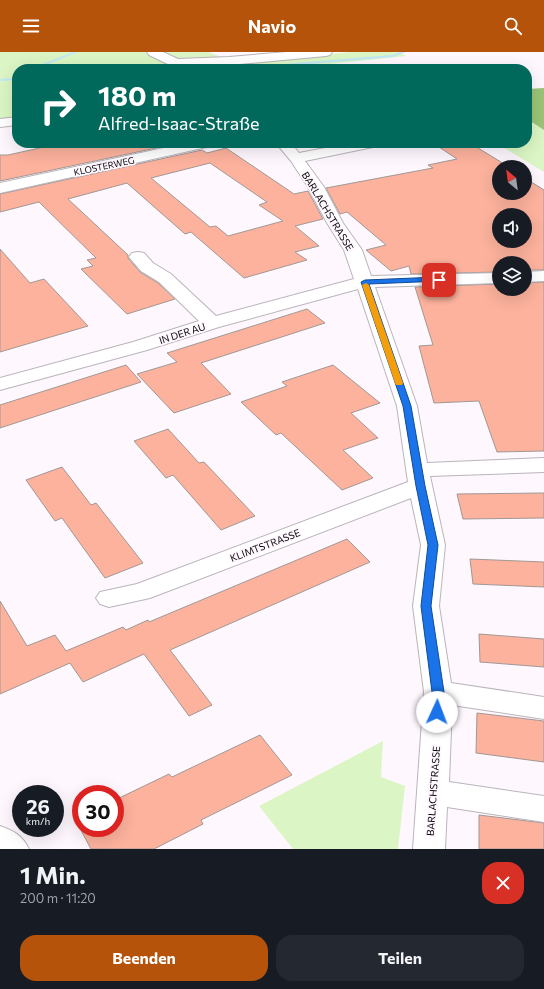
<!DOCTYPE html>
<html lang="de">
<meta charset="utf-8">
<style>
:root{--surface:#171b24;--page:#242831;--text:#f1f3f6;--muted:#9ea1a6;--accent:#b45309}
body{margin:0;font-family:Commissioner,sans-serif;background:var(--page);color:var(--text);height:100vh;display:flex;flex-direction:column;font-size:15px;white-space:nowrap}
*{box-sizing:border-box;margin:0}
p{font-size:13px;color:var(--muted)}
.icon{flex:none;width:22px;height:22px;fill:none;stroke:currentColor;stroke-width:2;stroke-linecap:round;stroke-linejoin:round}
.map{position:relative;height:797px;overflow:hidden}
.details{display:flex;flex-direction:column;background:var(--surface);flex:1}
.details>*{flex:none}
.banner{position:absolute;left:12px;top:12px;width:520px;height:84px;border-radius:16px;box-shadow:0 4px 16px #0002;background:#00695c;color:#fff;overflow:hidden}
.needle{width:26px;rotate:331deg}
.buttons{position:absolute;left:492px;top:108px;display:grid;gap:8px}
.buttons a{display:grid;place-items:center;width:40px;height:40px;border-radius:50%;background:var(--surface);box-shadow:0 4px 16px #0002;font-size:20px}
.speed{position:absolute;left:12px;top:733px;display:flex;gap:8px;font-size:20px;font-weight:700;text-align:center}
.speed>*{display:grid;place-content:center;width:52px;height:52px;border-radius:50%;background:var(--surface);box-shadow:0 4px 16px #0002;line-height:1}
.speed small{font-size:10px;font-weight:400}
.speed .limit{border:6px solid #d22;background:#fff;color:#111}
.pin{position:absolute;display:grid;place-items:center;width:34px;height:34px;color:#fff;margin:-17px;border-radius:8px;box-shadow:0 2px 6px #0006}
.me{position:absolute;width:44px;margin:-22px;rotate:2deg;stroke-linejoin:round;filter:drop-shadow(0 0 3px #0008)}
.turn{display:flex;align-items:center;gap:14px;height:84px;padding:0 20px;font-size:18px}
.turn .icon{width:52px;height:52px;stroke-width:2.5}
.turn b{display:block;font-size:28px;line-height:34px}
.round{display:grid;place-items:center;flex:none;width:42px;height:42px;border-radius:16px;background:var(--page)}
.head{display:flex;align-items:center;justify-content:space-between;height:68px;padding:0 20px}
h1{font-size:24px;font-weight:700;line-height:30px}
.action{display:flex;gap:8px;margin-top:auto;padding:8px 20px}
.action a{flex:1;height:46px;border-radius:16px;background:var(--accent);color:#fff;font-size:16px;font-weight:700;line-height:46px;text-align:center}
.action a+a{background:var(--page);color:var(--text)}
header{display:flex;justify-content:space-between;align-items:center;height:52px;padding:0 20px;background:var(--accent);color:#fff;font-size:18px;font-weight:700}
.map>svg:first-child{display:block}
.green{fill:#dbf6c4}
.forest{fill:#9bc476}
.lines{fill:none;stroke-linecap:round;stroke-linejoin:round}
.stream{fill:#c0e8f6;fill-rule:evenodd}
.building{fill:#fcb29d;stroke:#a09895;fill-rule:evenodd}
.minor-casing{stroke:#bab4bb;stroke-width:2}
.minor{fill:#fff;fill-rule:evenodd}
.route{fill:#1a73e8;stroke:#114b97}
.slow{fill:#f59e0b}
.labels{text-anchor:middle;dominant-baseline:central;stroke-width:3.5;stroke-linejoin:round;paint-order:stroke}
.far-street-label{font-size:9px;fill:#0d0b0e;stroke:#fef7fe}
.street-label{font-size:10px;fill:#0d0b0e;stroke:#fef7fe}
</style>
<header><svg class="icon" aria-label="menu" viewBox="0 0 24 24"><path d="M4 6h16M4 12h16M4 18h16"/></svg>Navio<svg class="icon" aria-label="search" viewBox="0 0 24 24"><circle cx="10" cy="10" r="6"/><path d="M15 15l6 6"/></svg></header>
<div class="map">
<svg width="544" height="797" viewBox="0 0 544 797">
<rect width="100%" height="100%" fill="#fef7fe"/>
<g class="green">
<path d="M0,0H146L178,17H17V65L0,68Z"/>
<path d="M161,0H209L221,5L224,11L351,0H399L406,4L282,17H193Z"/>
<path d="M527,67L544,78V120L496,91H527Z"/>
<path d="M383,689L381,725L405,734L398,797H293L259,754Z"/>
</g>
<path class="forest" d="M544,36V78L527,67V37Z"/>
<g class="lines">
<g class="stream">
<path d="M73,0H78L36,17H30Z"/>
<path d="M400,0H406L393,5L250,17H234L236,16L392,3Z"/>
<path d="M17,26V28L0,29V27Z"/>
</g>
</g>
<g class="building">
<path d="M62,91H180L0,129V103H8Z"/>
<path d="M433,91H470L509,115H499V141H525V126L544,138V218H525V211H499V220L411,222L409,214L391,219L366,198L386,193L347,160L340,162L326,136L433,116L428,113L457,107ZM499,163H525V189H499Z"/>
<path d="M226,96L294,142L308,139L323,167L295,174L319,194L295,200L307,208L244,226L191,180L185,182L127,131L68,147L128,203V206L140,220L158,231L175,247L127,262L81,217L93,214L87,208L96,206L39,150L0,160V142L202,98L207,101ZM210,111L267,150L259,153L283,169L228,184L216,174L210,175L151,126Z"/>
<path d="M0,197L30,231L44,227L88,274L0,300Z"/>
<path d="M544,230V399L497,400L479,349L434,351L419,294L433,293L415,235L499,232V237H525V231Z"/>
<path d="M307,257L325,271L201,311L231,342L174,361L137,322L177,310L167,301Z"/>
<path d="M126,313L141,330L0,376V353Z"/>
<path d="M333,313L380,351L351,361L378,386L343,398L373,426L342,438L281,381L276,383L241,350L287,334L282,330Z"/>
<path d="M168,377L199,411L204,410L255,464L221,478L173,423L166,426L134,389Z"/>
<path d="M62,415L91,453L96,451L143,511L105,526L62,466L55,469L26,428Z"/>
<path d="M544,441V466L463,467L457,442Z"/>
<path d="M347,487L370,510L170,598L212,653L189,664L144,602L83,630L70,611L0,642V549L27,594L55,583L66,599L123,575L126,578L148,568L149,570Z"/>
<path d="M470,507L544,510V535L473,532Z"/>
<path d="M479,582L544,587V615L480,610Z"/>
<path d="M477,661L544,669V710L476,701Z"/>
<path d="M260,683L292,723L201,768L203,772L154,797H91L75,767L81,764V776H115V748L169,722L172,725Z"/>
<path d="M479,763L544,771V797H479Z"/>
</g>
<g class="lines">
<defs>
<g id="minor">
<path d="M147,0H163L178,7L229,5L287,0H332L330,3L326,4L229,13L192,14L194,17H178L149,3Z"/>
<path d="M17,65V73L0,75V67Z"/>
<path d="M187,91H214L212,94L207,95L0,141V131Z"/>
<path d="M276,91H291L299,101L351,91H380L378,94L373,95L305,109L324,135L343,171L362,198L371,224L499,221V231L375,235L417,354L427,411L544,406V420L430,424L445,493L439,554L451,631L544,645V667L452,653L449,730L544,744V770L447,755L445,797H413L424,640L413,554L421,493L411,446L150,546L109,555L100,552L96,546L100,540L137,532L408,430L397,354L358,237L219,275L147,298L0,338V326L133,290L199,269L159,230L141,219L129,205L132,201L138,200L144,201L153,211L171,222L216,264L354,227L344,198L327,171L308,135L291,109Z"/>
<path d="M544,219V229L525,230V220Z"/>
<path d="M0,774C14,779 22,783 29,797H0Z"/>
</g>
</defs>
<use href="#minor" class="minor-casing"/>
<use href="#minor" class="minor"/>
</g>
<path class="route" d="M439,225L443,228L442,229L369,232L411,354L425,434L438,493L431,554L444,640L443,660L441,664L437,665L433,664L431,660L432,640L421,554L428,493L416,434L403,354L361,230L365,228Z"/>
<path class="slow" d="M366,231L369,233L403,331L402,333H396L395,331L362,233Z"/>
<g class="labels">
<g class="far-street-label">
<text transform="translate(104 114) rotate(-12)">KLOSTERWEG</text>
</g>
<g class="street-label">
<text transform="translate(328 159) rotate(59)">BARLACHSTRASSE</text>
<text transform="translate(182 281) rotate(-18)">IN DER AU</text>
<text transform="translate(265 493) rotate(-21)">KLIMTSTRASSE</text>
<text transform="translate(433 739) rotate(-86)">BARLACHSTRASSE</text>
</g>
</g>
</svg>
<div class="buttons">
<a><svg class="needle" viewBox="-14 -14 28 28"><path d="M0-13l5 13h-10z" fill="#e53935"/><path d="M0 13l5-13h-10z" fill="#9ea1a6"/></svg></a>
<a><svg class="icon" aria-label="sound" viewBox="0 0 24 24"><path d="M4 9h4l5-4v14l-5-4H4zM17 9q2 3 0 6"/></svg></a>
<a><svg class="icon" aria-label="layers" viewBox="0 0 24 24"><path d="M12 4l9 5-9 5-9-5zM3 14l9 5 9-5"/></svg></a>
</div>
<div class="speed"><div>26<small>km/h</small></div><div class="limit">30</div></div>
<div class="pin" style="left:439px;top:228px;background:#d93025"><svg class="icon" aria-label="arrive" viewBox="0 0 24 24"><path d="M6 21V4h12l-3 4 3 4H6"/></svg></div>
<svg class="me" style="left:437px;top:660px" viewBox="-20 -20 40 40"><circle r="19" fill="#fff"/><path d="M0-13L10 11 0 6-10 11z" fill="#1a73e8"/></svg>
<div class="banner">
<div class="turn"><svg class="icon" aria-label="right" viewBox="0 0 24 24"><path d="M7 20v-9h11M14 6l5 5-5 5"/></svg><div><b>180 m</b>Alfred-Isaac-Straße</div></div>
</div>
</div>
<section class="details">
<div class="head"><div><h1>1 Min.</h1><p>200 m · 11:20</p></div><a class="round" style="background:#d93025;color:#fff"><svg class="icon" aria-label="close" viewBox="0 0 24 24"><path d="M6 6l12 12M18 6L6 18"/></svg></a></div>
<div class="action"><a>Beenden</a><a>Teilen</a></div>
</section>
